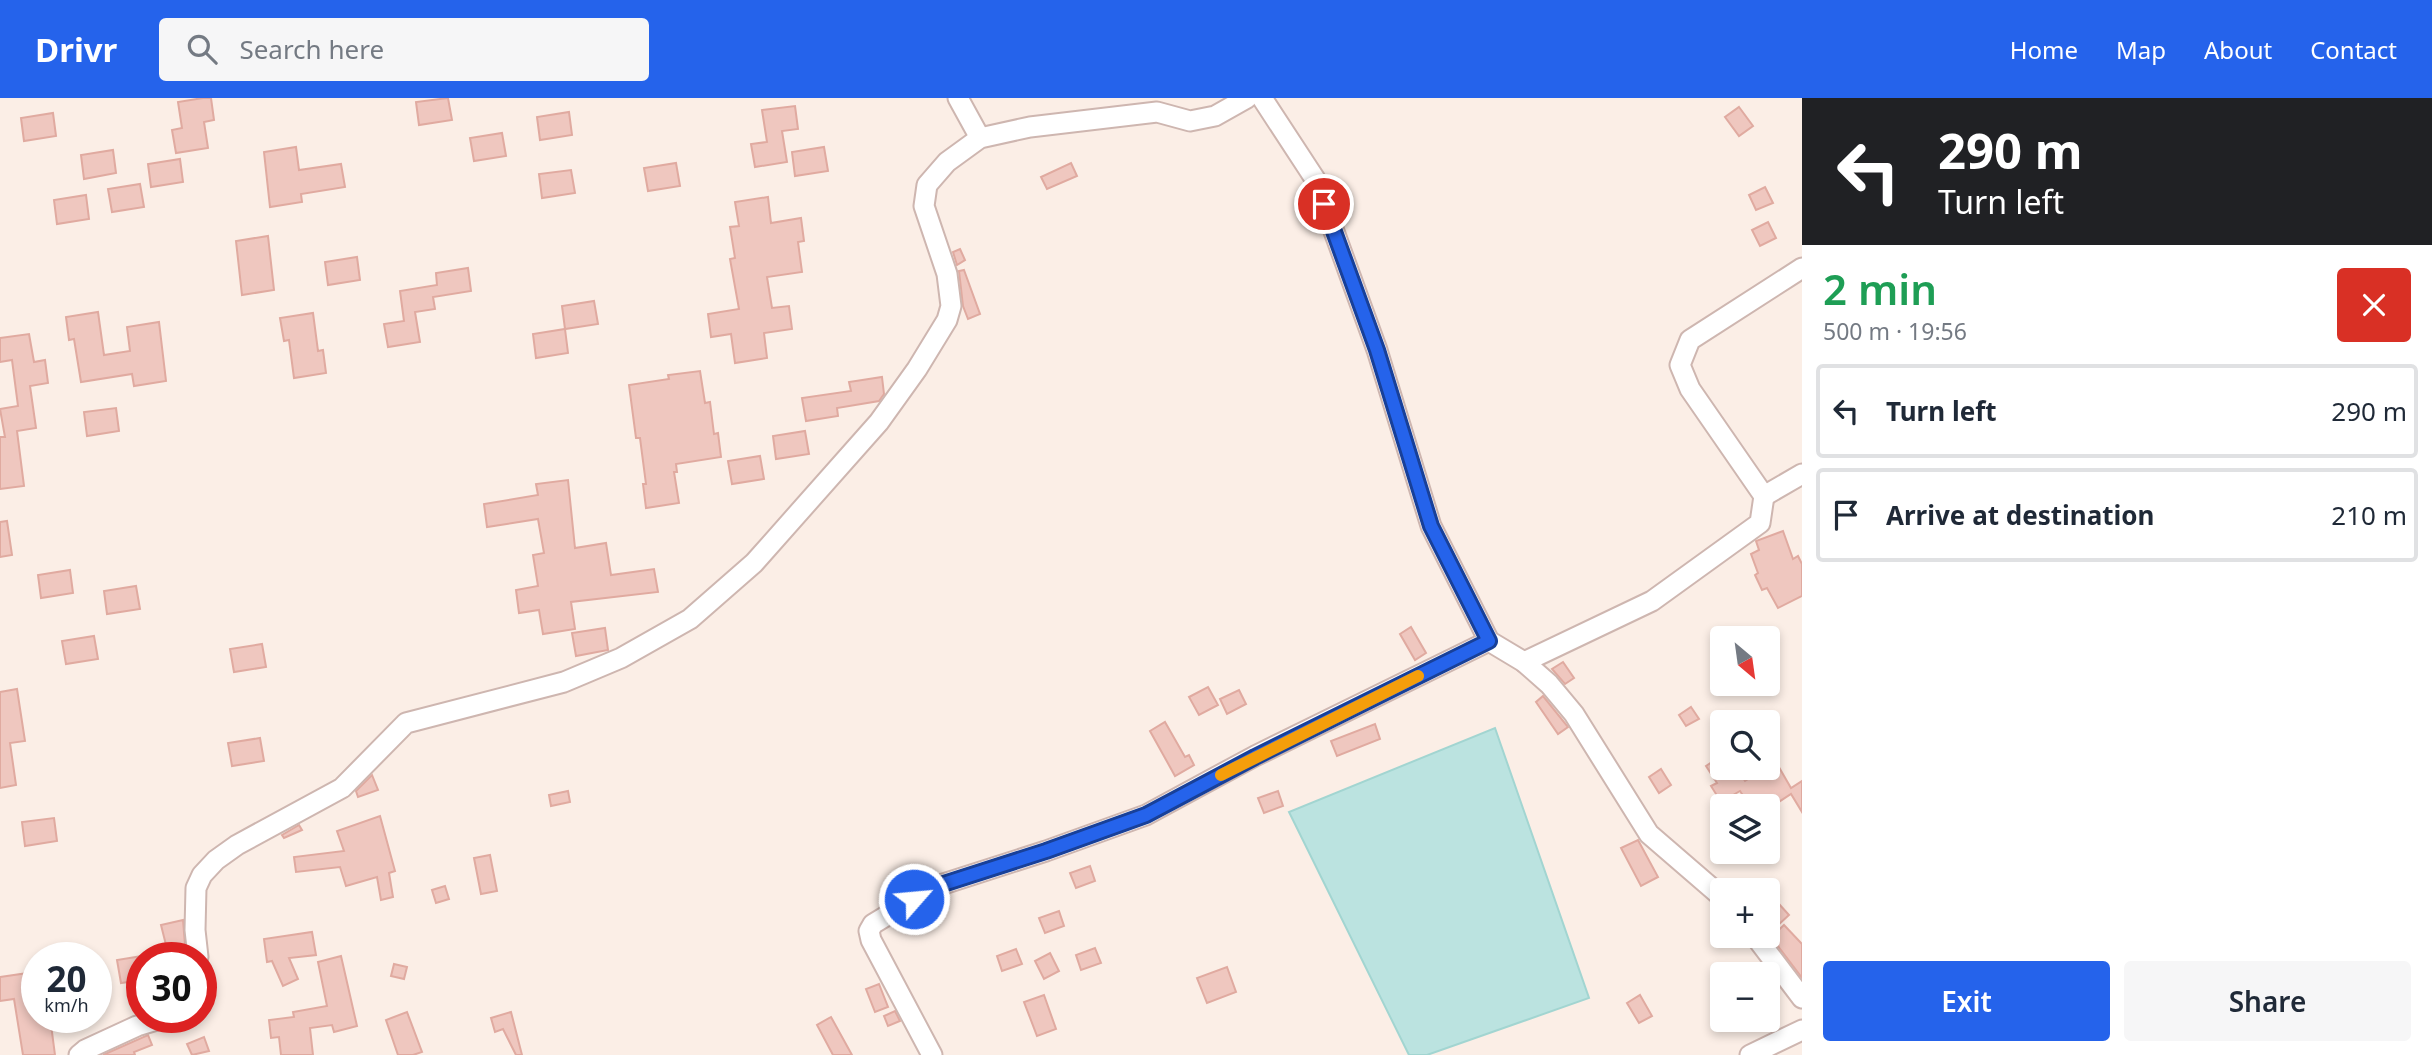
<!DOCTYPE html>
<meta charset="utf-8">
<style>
:root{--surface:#fff;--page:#f6f6f7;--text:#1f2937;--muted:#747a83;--line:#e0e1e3;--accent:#2563eb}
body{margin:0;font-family:"Noto Sans",sans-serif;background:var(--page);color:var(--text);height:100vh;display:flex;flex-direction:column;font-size:26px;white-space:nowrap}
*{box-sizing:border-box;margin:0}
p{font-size:23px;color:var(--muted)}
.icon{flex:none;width:38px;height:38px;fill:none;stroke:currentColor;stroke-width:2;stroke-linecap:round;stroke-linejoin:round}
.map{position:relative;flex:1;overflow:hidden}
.drawer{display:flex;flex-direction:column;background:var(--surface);width:630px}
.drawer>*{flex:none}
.hud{background:#202124;color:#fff;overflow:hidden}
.needle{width:46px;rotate:151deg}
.tools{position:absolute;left:1710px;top:528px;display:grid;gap:14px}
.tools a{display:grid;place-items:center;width:70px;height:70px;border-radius:7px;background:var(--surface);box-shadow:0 4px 10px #0003;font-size:35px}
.speed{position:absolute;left:21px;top:844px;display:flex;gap:14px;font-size:35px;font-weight:700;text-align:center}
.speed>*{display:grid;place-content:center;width:91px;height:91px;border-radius:50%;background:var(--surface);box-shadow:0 4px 10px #0003;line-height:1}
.speed small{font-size:18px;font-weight:400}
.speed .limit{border:10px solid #d22;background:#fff;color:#111}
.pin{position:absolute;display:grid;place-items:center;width:60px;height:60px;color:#fff;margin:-30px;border:4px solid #fff;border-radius:50%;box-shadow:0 2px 7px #0007}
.me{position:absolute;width:77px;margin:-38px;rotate:63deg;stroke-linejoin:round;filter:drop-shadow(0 0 5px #0008)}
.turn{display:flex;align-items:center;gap:24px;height:147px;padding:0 21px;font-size:32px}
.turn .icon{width:91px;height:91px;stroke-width:2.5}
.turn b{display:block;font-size:49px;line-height:60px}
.round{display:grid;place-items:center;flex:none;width:74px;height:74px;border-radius:7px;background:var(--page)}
.head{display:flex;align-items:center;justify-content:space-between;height:119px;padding:0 21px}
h1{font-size:42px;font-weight:600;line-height:52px;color:#1e9e55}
.primary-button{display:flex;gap:14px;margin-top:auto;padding:14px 21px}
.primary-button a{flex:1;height:80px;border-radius:7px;background:var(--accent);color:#fff;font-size:28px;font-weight:600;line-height:80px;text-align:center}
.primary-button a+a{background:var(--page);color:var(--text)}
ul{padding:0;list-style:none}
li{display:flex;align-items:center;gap:21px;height:94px;margin:0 14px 10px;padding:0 7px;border:4px solid var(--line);border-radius:7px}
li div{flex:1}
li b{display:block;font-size:26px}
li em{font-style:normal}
header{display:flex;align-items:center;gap:42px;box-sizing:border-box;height:98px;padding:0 35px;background:var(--accent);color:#fff}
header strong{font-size:33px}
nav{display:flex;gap:38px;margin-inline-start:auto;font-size:24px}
.search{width:490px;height:63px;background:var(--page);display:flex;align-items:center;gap:18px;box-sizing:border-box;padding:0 24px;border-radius:7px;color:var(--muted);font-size:26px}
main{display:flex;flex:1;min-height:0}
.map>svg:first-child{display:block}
.water{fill:#bbe3e0;stroke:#a2d5d1;stroke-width:2}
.building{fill:#efc7bf;stroke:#e0aaa0;stroke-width:2}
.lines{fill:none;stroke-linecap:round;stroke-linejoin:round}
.minor-casing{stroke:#ceb6b0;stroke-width:23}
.minor{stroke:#fff;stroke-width:19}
.route-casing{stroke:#184099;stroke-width:18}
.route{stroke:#2563eb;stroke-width:12}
.slow{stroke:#f59e0b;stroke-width:12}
</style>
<header>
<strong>Drivr</strong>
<div class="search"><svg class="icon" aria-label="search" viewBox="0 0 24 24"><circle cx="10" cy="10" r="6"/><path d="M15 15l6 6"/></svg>Search here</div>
<nav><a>Home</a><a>Map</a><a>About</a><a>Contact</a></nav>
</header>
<main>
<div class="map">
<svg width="1802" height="957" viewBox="0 0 1802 957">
<rect width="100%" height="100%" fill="#fbeee6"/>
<path class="water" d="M1495,630L1589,900L1427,957H1409L1289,714Z"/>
<g class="building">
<path d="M203,0H211L214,22L204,24L208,50L176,55L172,32L182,30L178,4Z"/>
<path d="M448,0L452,22L419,27L416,4Z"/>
<path d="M795,8L798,31L782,33L787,64L755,69L751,46L767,44L762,12Z"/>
<path d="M1739,9L1753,28L1739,38L1725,19Z"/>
<path d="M569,14L572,37L540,42L537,19Z"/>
<path d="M53,15L56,38L24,43L21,20Z"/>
<path d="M502,35L506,58L474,63L470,40Z"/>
<path d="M296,49L299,72L341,66L345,89L301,96L302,104L270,109L264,54Z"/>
<path d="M824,49L828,73L795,78L792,54Z"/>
<path d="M113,52L116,75L84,81L81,57Z"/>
<path d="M180,61L183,84L151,89L148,66Z"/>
<path d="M676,65L680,88L648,93L644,70Z"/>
<path d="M1071,65L1077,78L1047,91L1041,79Z"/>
<path d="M571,72L575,95L542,100L539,76Z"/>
<path d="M140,86L144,109L112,114L108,91Z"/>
<path d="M1765,89L1773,105L1756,112L1749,97Z"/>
<path d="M86,97L89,121L57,126L54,102Z"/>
<path d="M768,99L771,125L801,120L804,143L798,144L802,174L767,179L772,210L789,208L792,231L764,235L767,260L735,265L731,236L711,239L708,216L739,211L730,161L735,160L730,129L739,128L735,104Z"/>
<path d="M1768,124L1776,140L1760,148L1752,132Z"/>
<path d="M268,138L274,192L242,197L236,143Z"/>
<path d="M960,151L965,162L957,167L953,154Z"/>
<path d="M357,159L360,182L328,187L325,164Z"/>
<path d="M468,170L471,193L433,199L435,211L415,214L420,244L388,249L384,226L404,223L400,193L437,187L436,175Z"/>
<path d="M964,172L980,216L968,221L963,208L959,173Z"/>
<path d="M594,203L598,226L565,231L562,208Z"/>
<path d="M98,214L104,257L130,253L127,229L159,224L166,283L134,288L132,276L81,284L74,241L69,242L66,219Z"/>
<path d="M313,215L318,253L323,252L326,275L294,280L289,242L284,243L280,220Z"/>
<path d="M565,231L568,255L536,260L533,236Z"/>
<path d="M29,236L34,264L45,262L48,285L30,288L36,330L17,333L24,388L0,391V339H5L0,311L18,308L12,262L0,264V240Z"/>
<path d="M700,273L705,305L710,304L714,336L718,335L721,359L676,366L677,374H674L679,405L646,410L643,386H646L640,340H636L629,287L669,281L668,277Z"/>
<path d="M882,279L884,296L879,303L837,310L838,318L806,323L802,300L851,293L849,284Z"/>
<path d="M116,310L119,333L87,338L84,314Z"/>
<path d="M805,333L809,356L776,361L773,338Z"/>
<path d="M760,358L764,381L732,386L728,363Z"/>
<path d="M568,382L575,450L606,445L611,477L654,471L658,494L571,504L575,531L543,536L539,512L519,515L516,492L538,488L533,457L544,455L538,421L487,429L484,406L538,397L536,386Z"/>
<path d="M7,423L12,457L0,459V424Z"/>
<path d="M1783,433L1793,461L1798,458L1802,466V498L1778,510L1767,490L1762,492L1755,477L1758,475L1751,456L1759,452L1756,443Z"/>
<path d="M70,472L73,495L41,500L38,477Z"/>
<path d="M136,488L140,511L107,516L104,493Z"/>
<path d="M1411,529L1426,555L1415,562L1400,536Z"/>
<path d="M605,530L608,552L576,558L572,535Z"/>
<path d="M94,538L98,561L66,566L62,543Z"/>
<path d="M262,546L266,569L234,574L230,551Z"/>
<path d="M1563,564L1574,580L1565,586L1552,571Z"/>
<path d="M1208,589L1218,607L1199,617L1189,599Z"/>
<path d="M17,591L25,643L10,645L16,687L0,690V594Z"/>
<path d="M1239,592L1246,606L1227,616L1220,601Z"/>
<path d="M1543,598L1568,629L1558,636L1536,604Z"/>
<path d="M1691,609L1699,621L1686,628L1679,617Z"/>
<path d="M1165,624L1185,659L1189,657L1194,667L1175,678L1150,633Z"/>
<path d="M1375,626L1380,641L1337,658L1331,643Z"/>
<path d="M260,640L264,663L232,668L228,645Z"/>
<path d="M1718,660L1722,670H1737L1745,683L1776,664L1791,690L1802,683V714L1791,696L1771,709H1755L1749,700L1746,702L1740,693L1721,704L1711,688L1717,685L1706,668Z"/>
<path d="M1661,671L1671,687L1659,695L1649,679Z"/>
<path d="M372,677L378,692L358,699L356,693Z"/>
<path d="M568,693L570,704L551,708L549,697Z"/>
<path d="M1278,693L1283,708L1264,715L1258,700Z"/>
<path d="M380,718L395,773L389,775L393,799L381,802L377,779L346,788L340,769L296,774L294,759L344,753L337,733Z"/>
<path d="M54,720L57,743L25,748L22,724Z"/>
<path d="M299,727L302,732L284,740L282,737Z"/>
<path d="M1638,742L1658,779L1641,788L1621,750Z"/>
<path d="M490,757L497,793L481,796L474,760Z"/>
<path d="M1090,768L1095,783L1076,790L1070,775Z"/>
<path d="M445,788L449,801L436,805L432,792Z"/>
<path d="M1779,806L1789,817L1775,830L1768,823V817Z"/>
<path d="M1059,813L1064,828L1045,835L1039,820Z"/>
<path d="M183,822L186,859H169L161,827Z"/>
<path d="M1784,827L1802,846V880L1771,839Z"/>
<path d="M312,834L316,857L289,860L298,881L283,888L272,863L267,864L264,841Z"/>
<path d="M1095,850L1101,865L1081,872L1076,857Z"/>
<path d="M1016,851L1022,866L1002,873L997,858Z"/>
<path d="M1050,855L1059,873L1044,881L1035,863Z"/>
<path d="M142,858V882L121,885L117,862Z"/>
<path d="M341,858L357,928L334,934L332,927L310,930L313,957H281L279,939L271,940L269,922L294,919L293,914L327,908L318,864Z"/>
<path d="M394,866L407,869L404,881L391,878Z"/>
<path d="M1227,869L1236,894L1207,905L1197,880Z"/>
<path d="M28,875L33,909H37V919H50L55,957H23L14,901L0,903V879Z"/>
<path d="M879,886L888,909L875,914L866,891Z"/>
<path d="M1044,897L1056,931L1037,938L1024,904Z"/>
<path d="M1640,897L1652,918L1639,925L1627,905Z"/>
<path d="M895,913L900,923L888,928L884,918Z"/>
<path d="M407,914L422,954L413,957H398L386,922Z"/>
<path d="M511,914L522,957H516L503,931L495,934L491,920Z"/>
<path d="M831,919L852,957H833L817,927Z"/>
<path d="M148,937L152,947L134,954L135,957H103Z"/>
<path d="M204,939L209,953L192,957L187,946Z"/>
</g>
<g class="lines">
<defs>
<g id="minor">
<path d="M958,0L980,40"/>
<path d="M1262,0L1315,81L1377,252L1431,428L1489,543L1524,564L1549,586L1574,616L1649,736L1722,799"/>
<path d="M1764,398L1802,376"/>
<path d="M1524,564L1652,503L1760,425L1764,398L1690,291L1680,267L1690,242L1802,170"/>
<path d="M1755,838L1802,900"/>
<path d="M198,859L195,832L196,790L202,777L216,762L237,747L342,690L406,625L564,584L621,560L690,521L754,465L879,324L917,271L947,222L951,208L947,176L924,108L927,87L947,64L980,40L1030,29L1157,14L1190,23L1215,18L1247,0"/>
<path d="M201,872L205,887L201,903"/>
<path d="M79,957L85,952L137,928L167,919"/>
<path d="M932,957L871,842L869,833L873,826L934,789L1046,753L1146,717L1255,658L1489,543"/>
<path d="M1750,957L1802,932"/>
</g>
</defs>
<use href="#minor" class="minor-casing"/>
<use href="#minor" class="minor"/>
</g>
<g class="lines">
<defs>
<path id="route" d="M914,801L934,789L1046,753L1146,717L1255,659L1489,543L1431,428L1377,252L1324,106"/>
</defs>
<use href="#route" class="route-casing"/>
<use href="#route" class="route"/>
<path class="slow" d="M1221,677L1418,578"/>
</g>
</svg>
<div class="tools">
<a><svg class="needle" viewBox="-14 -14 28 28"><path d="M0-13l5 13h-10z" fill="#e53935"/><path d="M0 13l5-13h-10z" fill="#747a83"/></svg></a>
<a><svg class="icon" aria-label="search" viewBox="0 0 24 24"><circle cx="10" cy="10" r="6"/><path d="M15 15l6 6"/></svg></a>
<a><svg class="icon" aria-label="layers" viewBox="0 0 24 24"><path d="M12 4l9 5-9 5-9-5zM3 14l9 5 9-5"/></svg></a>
<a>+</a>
<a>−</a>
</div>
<div class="speed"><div>20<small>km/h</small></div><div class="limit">30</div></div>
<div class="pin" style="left:1324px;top:106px;background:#d93025"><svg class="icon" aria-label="arrive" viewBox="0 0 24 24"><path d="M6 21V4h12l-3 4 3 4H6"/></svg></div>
<svg class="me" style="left:914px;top:801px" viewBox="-20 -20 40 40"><circle r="17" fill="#2563eb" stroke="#fff" stroke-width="3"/><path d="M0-11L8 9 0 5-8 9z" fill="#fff"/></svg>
</div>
<section class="drawer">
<div class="hud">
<div class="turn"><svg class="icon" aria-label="left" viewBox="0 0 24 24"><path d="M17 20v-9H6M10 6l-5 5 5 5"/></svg><div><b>290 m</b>Turn left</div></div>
</div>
<div class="head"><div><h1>2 min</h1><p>500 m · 19:56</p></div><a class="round" style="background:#d93025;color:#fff"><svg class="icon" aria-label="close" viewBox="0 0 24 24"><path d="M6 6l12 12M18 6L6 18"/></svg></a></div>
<ul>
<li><svg class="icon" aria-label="left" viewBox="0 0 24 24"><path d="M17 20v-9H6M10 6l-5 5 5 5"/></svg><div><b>Turn left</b></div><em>290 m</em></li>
<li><svg class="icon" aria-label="arrive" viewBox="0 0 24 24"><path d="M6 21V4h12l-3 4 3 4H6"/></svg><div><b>Arrive at destination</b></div><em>210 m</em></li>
</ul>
<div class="primary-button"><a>Exit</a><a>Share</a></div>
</section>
</main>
